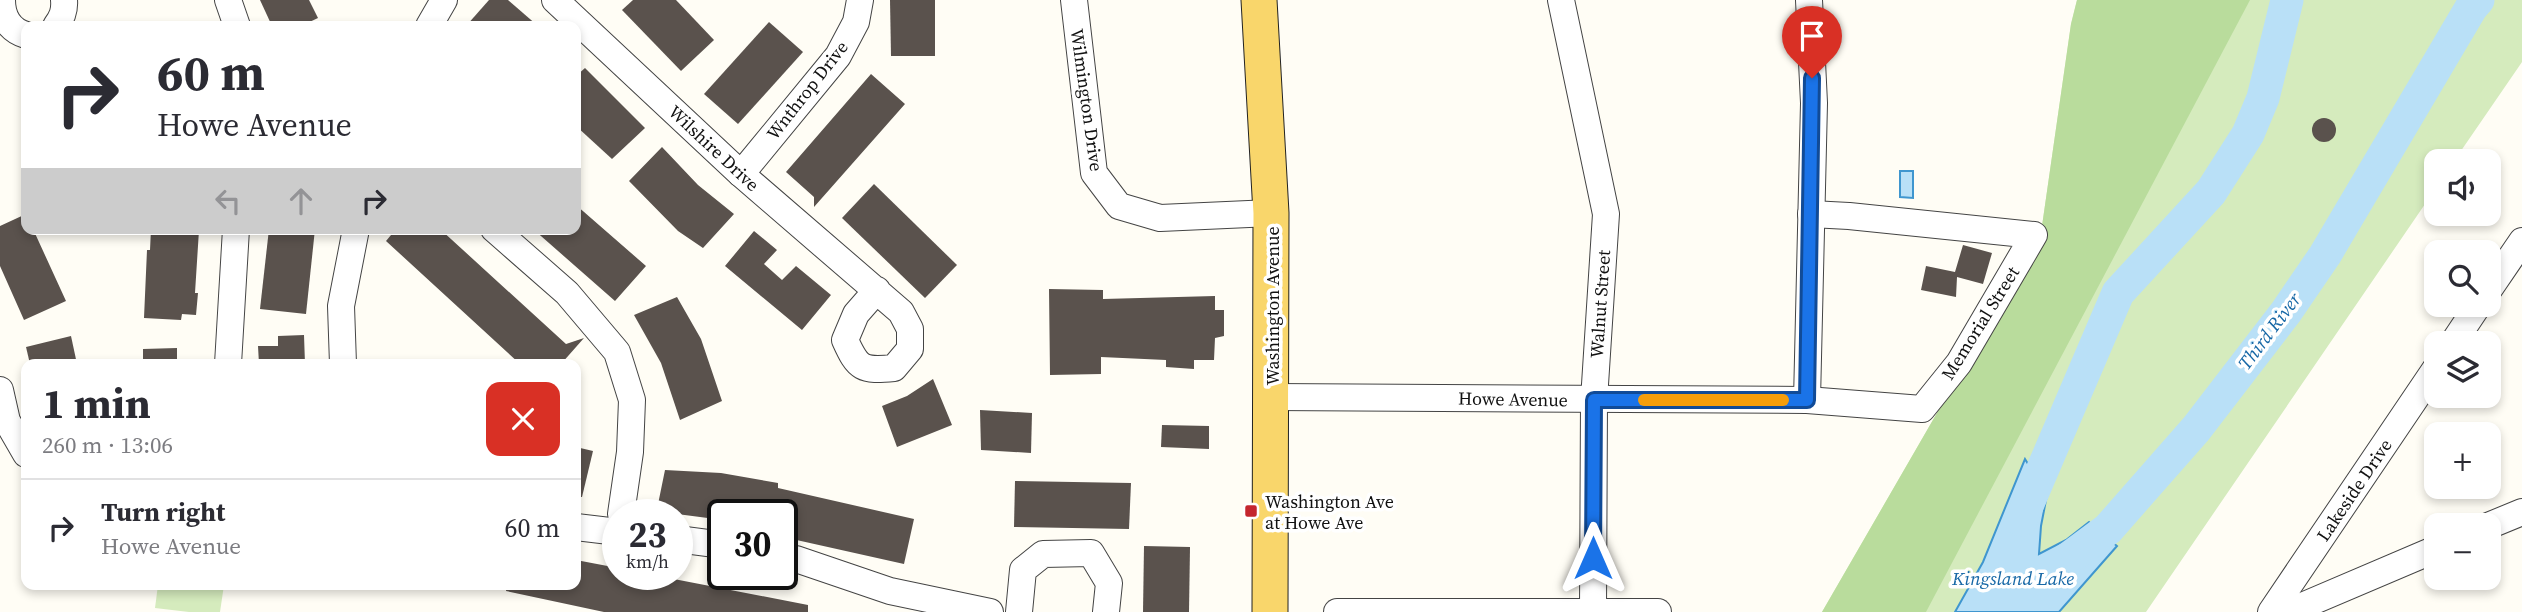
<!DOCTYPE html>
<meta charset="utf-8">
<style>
:root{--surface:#fff;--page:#f2f2f3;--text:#2b2b33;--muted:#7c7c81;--line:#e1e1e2}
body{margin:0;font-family:"Source Serif 4",serif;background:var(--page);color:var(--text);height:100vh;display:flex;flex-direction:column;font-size:26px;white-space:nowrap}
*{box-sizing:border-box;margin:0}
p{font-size:23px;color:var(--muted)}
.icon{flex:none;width:38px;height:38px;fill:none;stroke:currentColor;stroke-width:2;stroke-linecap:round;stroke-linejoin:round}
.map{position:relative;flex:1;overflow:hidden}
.drawer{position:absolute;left:21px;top:359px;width:560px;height:231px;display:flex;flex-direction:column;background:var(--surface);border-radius:14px;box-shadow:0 4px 10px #0003}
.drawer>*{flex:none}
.guide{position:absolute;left:21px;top:21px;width:560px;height:214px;border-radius:14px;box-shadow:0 4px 10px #0003;background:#fff;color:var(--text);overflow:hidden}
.tools{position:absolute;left:2424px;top:149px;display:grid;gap:14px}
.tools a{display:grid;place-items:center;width:77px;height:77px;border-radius:14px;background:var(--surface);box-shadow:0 4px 10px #0003;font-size:35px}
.speed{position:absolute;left:602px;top:499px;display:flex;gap:14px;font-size:35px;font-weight:700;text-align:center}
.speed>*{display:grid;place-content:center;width:91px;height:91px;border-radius:50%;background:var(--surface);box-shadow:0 4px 10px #0003;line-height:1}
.speed small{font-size:18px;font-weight:400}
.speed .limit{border:4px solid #111;border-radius:10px;background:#fff;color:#111}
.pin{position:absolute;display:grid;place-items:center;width:60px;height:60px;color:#fff;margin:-72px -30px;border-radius:50% 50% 50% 0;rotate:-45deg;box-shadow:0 0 7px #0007}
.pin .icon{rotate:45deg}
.me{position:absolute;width:77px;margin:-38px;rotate:0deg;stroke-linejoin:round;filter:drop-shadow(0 0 5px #0008)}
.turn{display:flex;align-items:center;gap:24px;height:147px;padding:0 21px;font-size:32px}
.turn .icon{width:91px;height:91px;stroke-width:2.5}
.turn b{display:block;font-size:49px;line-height:60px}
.lanes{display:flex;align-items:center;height:66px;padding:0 21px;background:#0003;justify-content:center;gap:35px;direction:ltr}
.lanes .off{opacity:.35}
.round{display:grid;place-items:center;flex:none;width:74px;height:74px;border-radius:14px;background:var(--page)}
.head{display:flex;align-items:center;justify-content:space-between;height:119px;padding:0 21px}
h1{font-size:42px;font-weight:700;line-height:52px}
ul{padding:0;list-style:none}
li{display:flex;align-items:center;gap:21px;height:98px;padding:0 21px;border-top:2px solid var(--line)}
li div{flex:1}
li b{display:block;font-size:26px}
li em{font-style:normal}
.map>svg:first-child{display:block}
.green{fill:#d5ebbd}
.forest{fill:#b9dc9c}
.water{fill:#b9e0f7;stroke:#3f96cf;stroke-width:2}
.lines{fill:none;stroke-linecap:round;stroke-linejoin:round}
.river{stroke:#b9e0f7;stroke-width:33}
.building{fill:#5a524d}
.minor-casing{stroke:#444;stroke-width:28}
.major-casing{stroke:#222;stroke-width:37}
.minor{stroke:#fff;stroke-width:26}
.major{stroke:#f9d66b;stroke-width:35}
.route-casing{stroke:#114b97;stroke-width:18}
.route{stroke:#1a73e8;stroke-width:12}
.slow{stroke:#f59e0b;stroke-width:12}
.poi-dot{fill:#c4262e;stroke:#fff;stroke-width:2.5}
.labels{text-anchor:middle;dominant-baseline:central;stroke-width:7;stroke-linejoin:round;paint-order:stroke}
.street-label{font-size:18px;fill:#111;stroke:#fff}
.poi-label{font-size:18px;fill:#111;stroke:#fff;text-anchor:start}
.water-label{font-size:19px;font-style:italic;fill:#1768a6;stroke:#fff}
</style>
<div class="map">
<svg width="2522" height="612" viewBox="0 0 2522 612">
<rect width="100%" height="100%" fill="#fffdf5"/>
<g class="green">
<path d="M2077,0H2522V62L2454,161H2436V188L2146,612H1822L2041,233L2071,24Z"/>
<path d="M158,585H224L220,612H189L155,608Z"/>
</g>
<path class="forest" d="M2077,0H2250L1926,612H1822L2041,233L2071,24Z"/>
<g class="water">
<path d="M1900,171H1913V198L1900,197Z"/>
<path d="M2025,459L2047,495L2041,526L2039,554L2066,540L2089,522L2117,546L2059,612H1955L1983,562Z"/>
</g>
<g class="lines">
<g class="river">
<path d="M2021,520L2118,293L2211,192L2248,134L2263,98L2287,0"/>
<path d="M2065,561L2108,529L2196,429L2286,312L2325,255L2471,8L2478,0"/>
</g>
</g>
<g class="building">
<path d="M260,0H309L318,18L301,26H272Z"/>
<path d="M489,0H508L538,26H466Z"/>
<path d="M633,0H676L714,40L681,71L622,10Z"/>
<path d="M890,0H935V56H891Z"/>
<path d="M769,22L803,52L738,124L704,94Z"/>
<path d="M585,68L645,128L612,159L576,126V76Z"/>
<path d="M871,74L905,104L814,207V197L786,172Z"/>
<circle cx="2324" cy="130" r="12"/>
<path d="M662,147L698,185L734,214L703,248L678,231L629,181Z"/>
<path d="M874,184L957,265L925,298L842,218Z"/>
<path d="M576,205L646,266L615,301L533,229H576Z"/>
<path d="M26,214V229H33L66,301L24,320L0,266V226Z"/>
<path d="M151,229L199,230L195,293H198L196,315L182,314L181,320L144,318L147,250H150Z"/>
<path d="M269,229H315L306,314L260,309Z"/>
<path d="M396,229H440L566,344L584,338L561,364H520L386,241Z"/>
<path d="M754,231L777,250L764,264L782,280L796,266L831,295L802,330L725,266Z"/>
<path d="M1963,245L1992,253L1983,284L1957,277L1956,297L1921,290L1926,266L1955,272Z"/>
<path d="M1049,289L1103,290V299L1215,296V310H1224V336L1215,338L1214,360H1194V369L1166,367V360L1101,357V374L1050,375Z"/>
<path d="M677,297L701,339L722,401L680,420L661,363L634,315Z"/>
<path d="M304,335L305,364H259L258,346H278V336Z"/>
<path d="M71,336L77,364H30L26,347Z"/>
<path d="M177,348V364H143V349Z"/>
<path d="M933,379L952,425L897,447L882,406L907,396Z"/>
<path d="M980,410L1032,413L1031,453L981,450Z"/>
<path d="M1162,425L1209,426V449L1161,447Z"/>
<path d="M576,447L593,451L582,497H576Z"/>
<path d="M665,470L721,473L778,483V488L914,519L904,564L792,539L797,514H723V520L677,514H656Z"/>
<path d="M1015,481L1131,483L1129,529L1014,527Z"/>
<path d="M1144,546L1190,547L1189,612H1143Z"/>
<path d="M576,560L618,568V574H648L808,605V612H604L506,591L507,584H576Z"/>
</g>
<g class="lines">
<defs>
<g id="minor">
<path d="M2,0C2,17 9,30 26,35"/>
<path d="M228,0L237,26"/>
<path d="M555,0L741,174L901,312L910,329V349L894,368C862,371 858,369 845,340L856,314L877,290"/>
<path d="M1074,0L1094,173L1119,206L1160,218L1271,213"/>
<path d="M1561,0L1606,214L1594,400L1593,612"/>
<path d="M56,26C62,18 65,11 64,0"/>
<path d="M429,26L444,0"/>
<path d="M741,174L838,56L856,22L860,0"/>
<path d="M494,229L567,293L617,352L632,400L630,452L621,514"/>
<path d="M2488,291L2522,241"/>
<path d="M2453,343L2479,304"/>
<path d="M228,364L236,229"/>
<path d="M343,364L341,306L356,229"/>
<path d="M0,390L7,421L26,454"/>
<path d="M1272,397L1807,400L1922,409L1959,363L2034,235L1849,216L1811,214"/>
<path d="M1807,400L1814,103L1809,0"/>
<path d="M2488,526L2522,512"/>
<path d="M576,527L618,532"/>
<path d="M677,539L723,545"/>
<path d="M782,557L796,559L890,591L990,612"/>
<path d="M1019,612L1023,570L1043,554L1091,553L1109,583L1106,612"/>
<path d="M1337,612H1658"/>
<path d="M2271,612L2436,368"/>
<path d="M2288,612L2436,549"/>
</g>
<path id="major" d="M1259,0L1271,213L1270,612"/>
</defs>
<use href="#minor" class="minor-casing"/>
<use href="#major" class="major-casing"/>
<use href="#minor" class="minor"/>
<use href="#major" class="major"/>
</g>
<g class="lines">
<defs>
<path id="route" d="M1593,558L1594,400H1807L1812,78"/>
</defs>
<use href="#route" class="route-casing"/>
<use href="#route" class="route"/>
<path class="slow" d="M1644,400H1783"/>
</g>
<rect class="poi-dot" x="1244" y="504" width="14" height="14" rx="3.5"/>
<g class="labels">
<g class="street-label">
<text transform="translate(807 90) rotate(-52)">Wnthrop Drive</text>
<text transform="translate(1087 100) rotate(82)">Wilmington Drive</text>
<text transform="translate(714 148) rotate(43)">Wilshire Drive</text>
<text transform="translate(1600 304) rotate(-86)">Walnut Street</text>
<text transform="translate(1272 306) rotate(-90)">Washington Avenue</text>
<text transform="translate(1980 323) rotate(-58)">Memorial Street</text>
<text transform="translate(1513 399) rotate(1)">Howe Avenue</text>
<text transform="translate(2354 490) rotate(-56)">Lakeside Drive</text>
</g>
<g class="poi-label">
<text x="1265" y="501">Washington Ave<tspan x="1265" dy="21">at Howe Ave</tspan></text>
</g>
<g class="water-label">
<text transform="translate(2269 331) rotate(-53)">Third River</text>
<text x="2013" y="578">Kingsland Lake</text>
</g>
</g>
</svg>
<div class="tools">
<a><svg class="icon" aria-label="sound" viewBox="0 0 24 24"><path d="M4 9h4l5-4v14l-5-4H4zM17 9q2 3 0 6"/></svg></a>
<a><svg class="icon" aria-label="search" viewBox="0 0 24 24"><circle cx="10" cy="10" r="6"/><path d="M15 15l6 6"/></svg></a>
<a><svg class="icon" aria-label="layers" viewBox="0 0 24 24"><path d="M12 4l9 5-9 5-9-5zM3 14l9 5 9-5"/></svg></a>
<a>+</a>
<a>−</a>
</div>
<div class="speed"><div>23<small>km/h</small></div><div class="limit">30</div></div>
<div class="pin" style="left:1812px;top:78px;background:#d93025"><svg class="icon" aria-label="arrive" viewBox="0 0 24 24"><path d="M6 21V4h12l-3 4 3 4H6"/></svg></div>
<svg class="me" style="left:1593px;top:558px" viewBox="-20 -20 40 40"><path d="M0-17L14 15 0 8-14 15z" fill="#1a73e8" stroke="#fff" stroke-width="4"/></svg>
<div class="guide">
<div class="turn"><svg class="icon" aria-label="right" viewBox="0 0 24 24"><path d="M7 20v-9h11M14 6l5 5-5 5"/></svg><div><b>60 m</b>Howe Avenue</div></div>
<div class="lanes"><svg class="icon off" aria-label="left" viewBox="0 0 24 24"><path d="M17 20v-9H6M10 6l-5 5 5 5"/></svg><svg class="icon off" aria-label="ahead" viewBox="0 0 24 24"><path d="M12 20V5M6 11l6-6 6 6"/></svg><svg class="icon" aria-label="right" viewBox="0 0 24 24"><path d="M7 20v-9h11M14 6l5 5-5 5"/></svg></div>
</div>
<section class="drawer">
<div class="head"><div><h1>1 min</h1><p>260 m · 13:06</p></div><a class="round" style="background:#d93025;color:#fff"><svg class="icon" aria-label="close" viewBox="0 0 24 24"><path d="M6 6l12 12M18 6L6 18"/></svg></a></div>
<ul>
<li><svg class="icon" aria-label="right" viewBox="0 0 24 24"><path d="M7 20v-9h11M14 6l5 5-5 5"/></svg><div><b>Turn right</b><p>Howe Avenue</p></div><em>60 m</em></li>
</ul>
</section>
</div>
